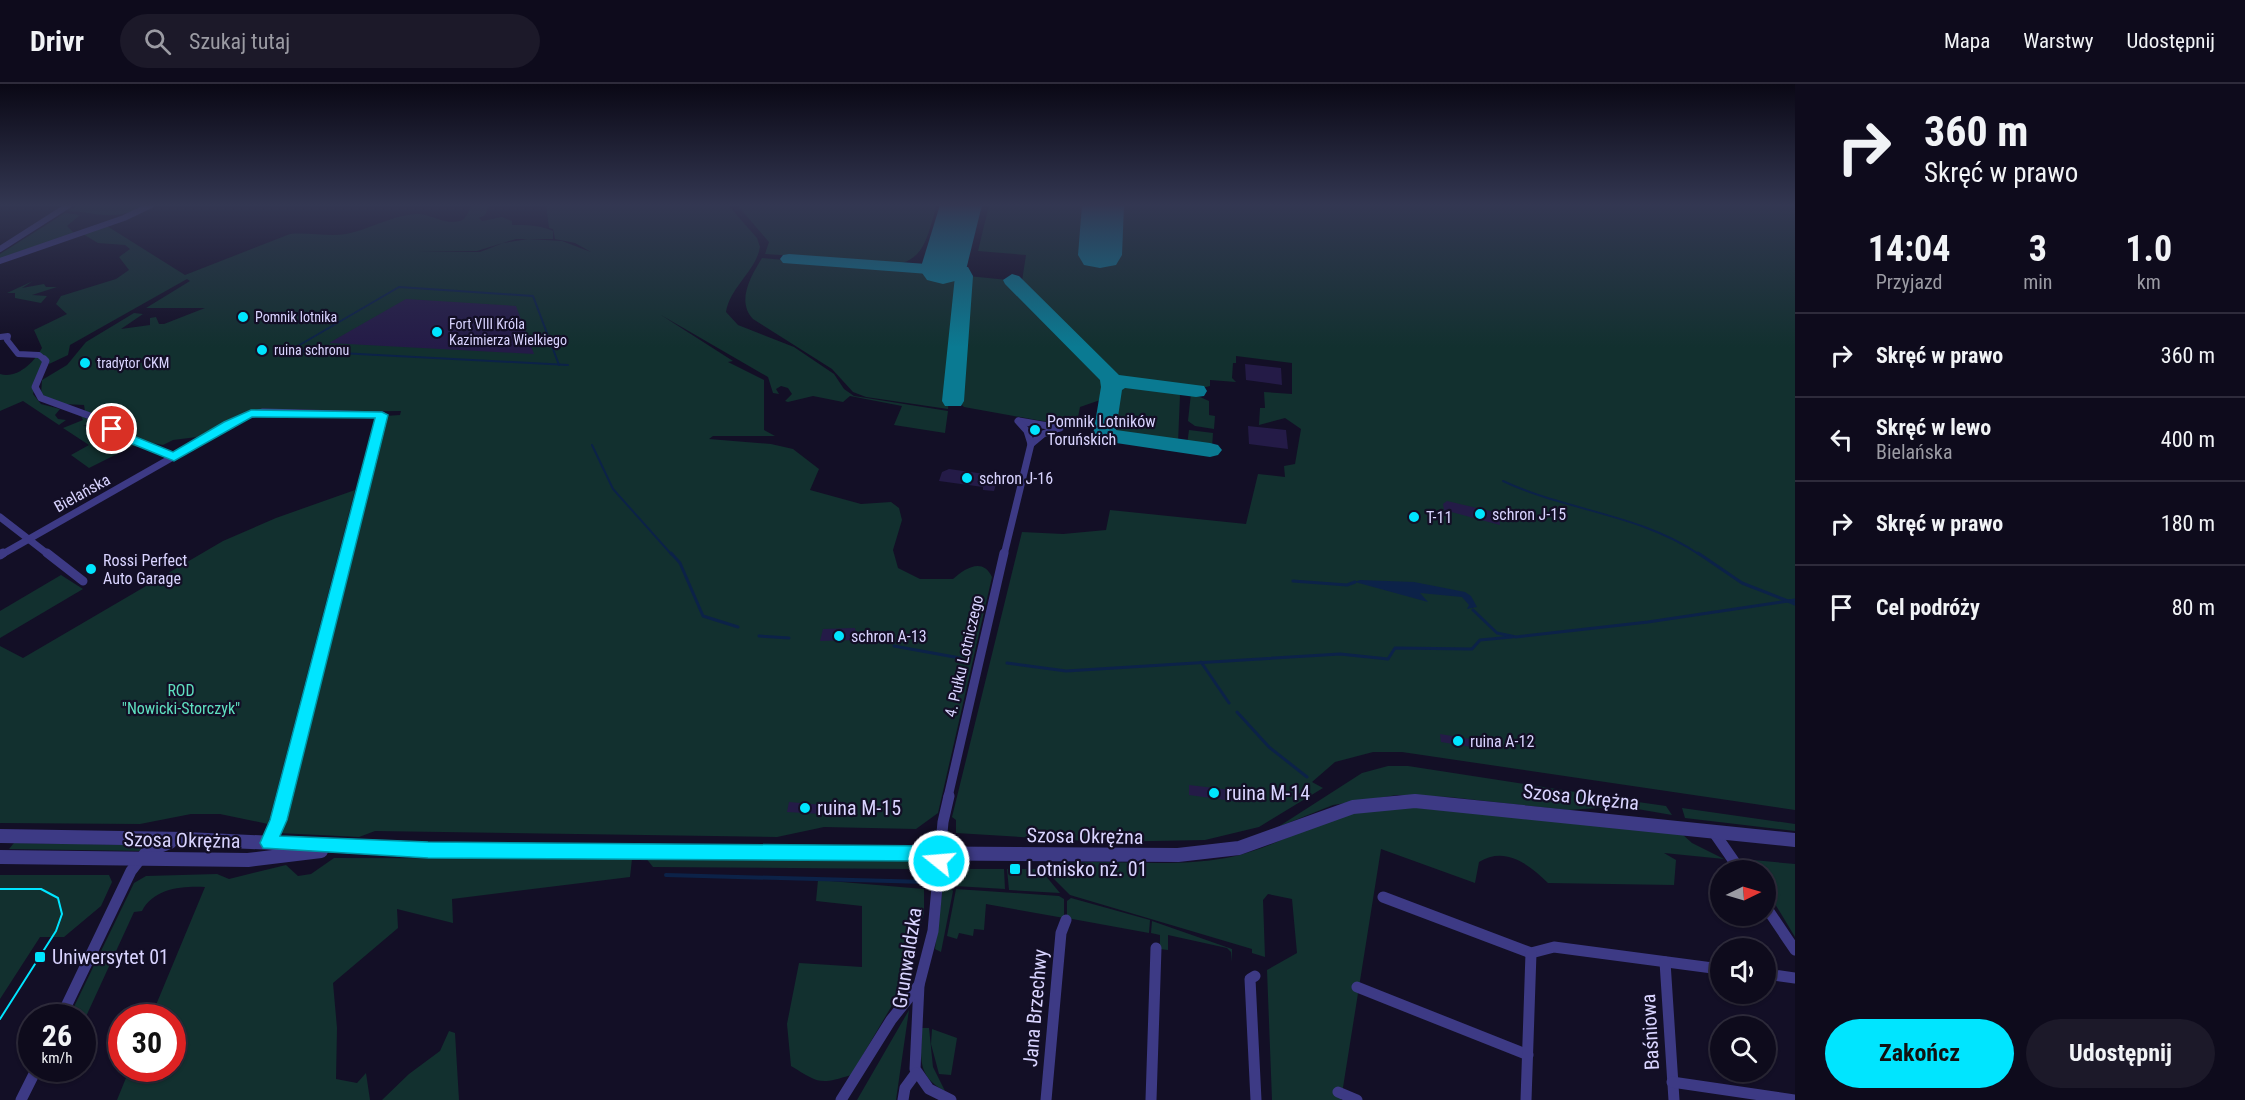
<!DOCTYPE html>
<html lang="pl">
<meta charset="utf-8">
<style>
:root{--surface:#0e0b1c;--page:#1c1929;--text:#f1f3f6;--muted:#9b9ba3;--line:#2e2b3b;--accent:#00e5ff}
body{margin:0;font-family:"Roboto Condensed",sans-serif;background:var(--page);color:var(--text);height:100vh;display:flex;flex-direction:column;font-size:22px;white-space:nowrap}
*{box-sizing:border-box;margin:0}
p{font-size:20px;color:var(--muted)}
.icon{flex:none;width:33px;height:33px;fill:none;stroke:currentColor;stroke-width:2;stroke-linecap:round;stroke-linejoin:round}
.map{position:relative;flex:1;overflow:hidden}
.drawer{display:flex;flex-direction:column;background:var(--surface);width:450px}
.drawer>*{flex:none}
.banner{background:#0e0b1c;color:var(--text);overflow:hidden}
.needle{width:39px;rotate:85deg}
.controls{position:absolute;left:1710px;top:776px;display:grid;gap:12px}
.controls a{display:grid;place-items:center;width:66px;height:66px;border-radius:50%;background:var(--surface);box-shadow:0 2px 4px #0004,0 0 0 2px var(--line);font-size:30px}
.speed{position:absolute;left:18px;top:920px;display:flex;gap:12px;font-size:30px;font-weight:700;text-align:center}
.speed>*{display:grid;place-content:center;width:78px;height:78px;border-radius:50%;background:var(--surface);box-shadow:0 2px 4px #0004,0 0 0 2px var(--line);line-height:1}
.speed small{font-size:15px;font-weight:400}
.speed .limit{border:9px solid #d22;background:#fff;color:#111}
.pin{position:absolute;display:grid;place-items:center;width:51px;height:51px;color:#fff;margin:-26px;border:3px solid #fff;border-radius:50%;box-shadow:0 2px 6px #0007}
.me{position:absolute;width:66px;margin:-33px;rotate:287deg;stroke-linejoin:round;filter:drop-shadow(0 0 4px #0008)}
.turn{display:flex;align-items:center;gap:21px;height:126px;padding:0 30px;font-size:27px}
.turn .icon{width:78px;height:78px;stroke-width:2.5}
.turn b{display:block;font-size:42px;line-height:51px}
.eta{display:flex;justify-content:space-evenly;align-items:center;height:102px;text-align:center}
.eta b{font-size:36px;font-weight:700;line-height:42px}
.button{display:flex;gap:12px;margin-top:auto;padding:12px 30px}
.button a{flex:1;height:69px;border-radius:36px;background:var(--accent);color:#111;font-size:24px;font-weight:700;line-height:69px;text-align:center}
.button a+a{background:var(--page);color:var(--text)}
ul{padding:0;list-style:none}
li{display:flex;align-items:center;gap:18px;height:84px;padding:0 30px;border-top:2px solid var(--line)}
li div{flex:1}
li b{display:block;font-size:22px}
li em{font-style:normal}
header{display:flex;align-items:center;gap:36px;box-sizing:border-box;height:84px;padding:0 30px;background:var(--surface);border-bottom:2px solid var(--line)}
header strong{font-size:28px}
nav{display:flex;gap:33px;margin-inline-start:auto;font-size:21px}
.search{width:420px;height:54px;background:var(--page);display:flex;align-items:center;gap:15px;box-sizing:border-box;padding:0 21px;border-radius:33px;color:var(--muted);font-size:22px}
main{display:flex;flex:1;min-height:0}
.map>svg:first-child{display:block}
.green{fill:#12302f}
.water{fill:#0c2248}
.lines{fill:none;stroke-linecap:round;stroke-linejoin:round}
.stream-far2{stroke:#0c2248;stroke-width:2}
.stream-far1{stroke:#0c2248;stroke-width:3}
.stream{stroke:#0c2248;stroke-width:4}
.taxiway{fill:#0a7a92;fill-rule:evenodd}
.runway{fill:#0a7a92;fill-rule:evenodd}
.building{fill:#241b47}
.minor-far3{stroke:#3d3a85;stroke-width:6}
.minor-far2{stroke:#3d3a85;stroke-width:7}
.minor-far1{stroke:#3d3a85;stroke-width:9}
.minor{stroke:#3d3a85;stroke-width:11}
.tertiary{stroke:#3d3a85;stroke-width:14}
.tram{stroke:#00e5ff;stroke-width:2}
.route{fill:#00e5ff;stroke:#0095a6;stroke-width:1.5}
.poi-dot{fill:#00e5ff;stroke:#130f26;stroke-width:2}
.labels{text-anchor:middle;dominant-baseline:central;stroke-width:4.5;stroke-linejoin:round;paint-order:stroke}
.far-poi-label{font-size:14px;fill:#d9d4ff;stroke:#130f26;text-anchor:start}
.poi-label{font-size:16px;fill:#d9d4ff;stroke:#130f26;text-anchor:start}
.street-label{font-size:16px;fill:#d9d4ff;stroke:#130f26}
.park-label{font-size:16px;fill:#5fe0c0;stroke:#130f26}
.near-poi-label{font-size:20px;fill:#d9d4ff;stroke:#130f26;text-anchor:start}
.near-street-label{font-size:20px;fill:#d9d4ff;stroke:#130f26}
</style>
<header>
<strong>Drivr</strong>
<div class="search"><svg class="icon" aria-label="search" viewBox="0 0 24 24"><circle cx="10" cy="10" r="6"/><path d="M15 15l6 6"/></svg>Szukaj tutaj</div>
<nav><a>Mapa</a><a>Warstwy</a><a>Udostępnij</a></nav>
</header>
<main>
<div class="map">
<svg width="1795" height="1016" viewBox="0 0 1795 1016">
<rect width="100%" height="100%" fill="#130f26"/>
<g class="green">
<path d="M78,121H147C112,138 103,129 68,127Z"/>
<path d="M471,121L489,122L485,131L479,134L482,137L502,133L512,137V141C526,141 540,141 553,147V155H516L477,167L418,168H480L503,159L528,155L562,157L591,168L575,159L555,155L553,145L549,144L546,121H728L757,154L760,163C756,187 730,203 726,228L738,241L794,263L834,290L844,305L854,312L948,327L945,349L894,341L902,322L850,312L843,318L813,312L788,318L785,317L792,310L788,304L781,302L776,305L779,310L773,309L768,293L661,231L733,277L728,278L764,296V346L775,352H713L709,355L771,360L793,365L819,385L810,406L861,420L891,418L899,424L902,436L893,466L898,484L920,495H953C965,484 983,473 992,493L938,729L916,745L824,743L777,753L375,747L359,753L278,749L287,726L385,332L400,331L401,327L244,329L197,353L173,356L163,361L142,357L121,348L110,339L124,329L99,332L85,327L84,321L63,320L41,311L42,296L67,281L86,258L134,229L143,230L121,245L150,241V234L156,233L159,240H164L205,224H146L190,197L187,195L70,261L68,271L49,280V275L42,280L33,310L41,320L60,325L55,331L58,335L66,336L59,341L23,317L0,327V290C18,295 34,278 42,264L34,246L67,230L56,220L61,212L116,195L129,186L119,173L130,165L125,161L98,159L83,150L107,142L185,191L290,150C309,148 328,153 346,150C371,145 392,131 418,130C432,130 449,144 464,135C467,132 470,125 471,121Z"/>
<path d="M737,121H937C929,144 927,172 902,179L765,170L769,158Z"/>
<path d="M989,121H1795V726L1402,668H1373L1335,678L1312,698L1323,704L1259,743L1205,756L1102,758L956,749V736L952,733L1022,448L1063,450L1106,446L1110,426L1246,440L1258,390L1285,393L1284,382L1295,380L1301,345L1285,334L1259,341L1260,324H1265L1264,308L1292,310V279L1236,272V279H1233L1232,294L1236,298L1210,296V302L1198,305L1120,294L1112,291L1016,196L1022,197L1026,171L978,167Z"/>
<path d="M65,129L80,131L67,142L74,149L0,175V170Z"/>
<path d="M762,174L960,192L948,325L866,313L853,308L832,285L753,235C736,217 751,192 762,174Z"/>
<path d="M968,192L1008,196L1107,296L1106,314L1080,323L1076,343L964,323L960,319Z"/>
<path d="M33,197L22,204L44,200L46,203H57L32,211L47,212L41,219L15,214V209H7Z"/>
<path d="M1125,300L1175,306L1180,311L1178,359L1108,349L1115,304Z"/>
<path d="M1191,309L1209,317V331L1215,332L1214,345L1195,342L1188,337Z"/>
<path d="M81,332L94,338L83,342L104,343L144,364L133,362L89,384L71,371L89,361L63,344L83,336Z"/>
<path d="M1189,346L1213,349L1212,364L1187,361Z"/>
<path d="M355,406L268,740L220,730H191L140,740L0,739V562L23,574L223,457L276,434Z"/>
<path d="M61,491L83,505L0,554V527Z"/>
<path d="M1388,682H1408L1608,713L1613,723L1568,726L1449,713L1397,711L1333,721L1278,743L1362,689Z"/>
<path d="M1610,714L1666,722L1672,731L1614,721Z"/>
<path d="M1410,723L1682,750L1692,759L1724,775L1664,769L1676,776L1674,801L1548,799C1529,780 1505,762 1479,778L1475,799L1381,765L1341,1016H1272L1267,886L1297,869L1292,815L1268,810L1263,816L1265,873L1252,869V865L1070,811L1040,781C1102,773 1165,785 1226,774C1268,766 1303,744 1342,732C1364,726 1387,725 1410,723Z"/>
<path d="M1682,724L1795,740V747L1685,734Z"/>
<path d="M14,759L153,761L143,767L9,765Z"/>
<path d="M645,773L910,776L909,785L653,783Z"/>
<path d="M334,774L632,775L630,793L452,815L453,839L397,825L398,844L333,899L337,944L336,995L357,999L366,989L370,1016H117L130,984H172V933H151L205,803C182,802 154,804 142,827L134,828L83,939L82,933H69L134,799L146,792L217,790L229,795L286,781L298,792L311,790Z"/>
<path d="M1753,776L1795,780V853L1766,805V786H1756Z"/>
<path d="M961,785H1004L1005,805L955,802L948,791Z"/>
<path d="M1007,785L1021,788L1022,785H1040L1060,809L1009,806Z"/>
<path d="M0,791H109L112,798L101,822L64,853H40L0,915Z"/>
<path d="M944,794L953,807L941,868L935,865Z"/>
<path d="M818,796L924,805V829L904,901L851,991C819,1001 819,999 791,982L787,940L799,879L862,883V822L816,817Z"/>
<path d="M956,805L1059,812L1064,815V834L986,820L984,846L974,845L973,852L959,849L957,855L947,852Z"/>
<path d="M1071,814L1150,836L1149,849L1067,834V817Z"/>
<path d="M1152,837L1232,865V878L1231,868L1227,864L1168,851V866L1160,865V851L1151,849Z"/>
<path d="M909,926L896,1016H857Z"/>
<path d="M922,944H929L933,983L945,1007C916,992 921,973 922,944Z"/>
<path d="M932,945L957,954L951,991L939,990L931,960Z"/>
<path d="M449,947L455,949L459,1016H382L409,990L440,967Z"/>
</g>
<path class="water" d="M1360,496L1414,498L1465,508L1471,512L1477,523L1467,525L1469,521L1462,513L1420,509L1428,518L1355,498Z"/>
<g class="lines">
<g class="stream-far2">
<path d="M283,266L568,281"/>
<path d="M291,266L399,203L533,212L559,281"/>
<path d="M592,361L613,405L672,471"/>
<path d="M1503,397C1566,427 1641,430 1700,471"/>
</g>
<g class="stream-far1">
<path d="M671,469L680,479L703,532L738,543"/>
<path d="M1698,469L1742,499L1788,517L1795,516"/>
<path d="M1293,497L1347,501L1355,498"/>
<path d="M1473,526L1497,549L1516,553L1648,538L1788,517L1795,520"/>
<path d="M759,552L789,554"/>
<path d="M894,562L960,574"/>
<path d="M1201,578L1229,619"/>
<path d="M1007,579L1066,587L1340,570L1388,575L1395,564L1472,565L1480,556L1512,553"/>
<path d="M1237,628L1269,663L1307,693"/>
</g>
<path class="stream" d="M666,791L927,798"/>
<g class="taxiway">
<path d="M789,170L968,183L973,192L964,317L961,322H945L942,317L955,192L783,179L780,175L783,171Z"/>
<path d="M1012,190L1019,192L1119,291L1196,301L1204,302L1207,307L1204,312L1196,313L1125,304L1122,306L1116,346L1210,359L1218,361L1222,366L1218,371L1210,373L1096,356L1093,351L1101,303L1100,296L1005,200L1003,196Z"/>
</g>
<g class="runway">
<path d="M940,121H982L966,186L959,196L943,200L927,196L920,186Z"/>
<path d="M1082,121H1124L1122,171L1116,181L1100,184L1084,181L1078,171Z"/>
</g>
</g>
<g class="building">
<path d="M406,215L516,222L534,270L329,259Z"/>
<path d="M1245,280L1281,284L1282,301L1246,296Z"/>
<path d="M1248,342L1286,346L1288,365L1249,360Z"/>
<path d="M949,385L992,391L997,397L994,407L983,406V403L939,397L942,388Z"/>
<path d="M1447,417L1494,428L1499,432L1500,441L1444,426L1443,420Z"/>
<path d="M855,544L857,556L820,557L823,545Z"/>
<path d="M1440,650L1476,656L1478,664L1441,658Z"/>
<path d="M1189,701L1239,707L1240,718L1189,711Z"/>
<path d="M789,718L823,721L822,730L787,728Z"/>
</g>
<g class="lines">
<g class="minor-far3">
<path d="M0,165L69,121"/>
<path d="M0,177L124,134L151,121"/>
<path d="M0,253L8,252L7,256L18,270L39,271L46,277"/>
</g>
<g class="minor-far2">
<path d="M44,275L46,277L35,303L41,314L90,332L117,349L174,373"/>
<path d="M1019,337L1060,344"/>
<path d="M1031,360L1043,350L1059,344"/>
<path d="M0,433L49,471"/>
<path d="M1,471L245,332L263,328L382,331L347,471"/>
<path d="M1004,471L1031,360L1027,347L1018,337"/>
</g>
<g class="minor-far1">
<path d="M47,469L83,497"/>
<path d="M0,471L3,469"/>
<path d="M285,713L347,469"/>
<path d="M948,713L1004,469"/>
</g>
<g class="minor">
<path d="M949,712L943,738L933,847L919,901L915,985L929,1005L951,1016"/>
<path d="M1713,747L1740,786"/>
<path d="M269,759L285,712"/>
<path d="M1383,813L1531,869L1554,863L1720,885"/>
<path d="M1766,823L1795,866"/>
<path d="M1665,878L1674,1016"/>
<path d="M1766,890L1795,894"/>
<path d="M1255,892L1250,895L1256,1016"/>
<path d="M1357,903L1528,971"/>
<path d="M61,933L131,787L145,769L171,759"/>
<path d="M1672,998L1794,1016"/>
<path d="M1338,1008L1357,1016"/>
<path d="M21,1016L37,984"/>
<path d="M841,1016L891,936L919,901"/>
<path d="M903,1016L905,1004L916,989"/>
<path d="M1046,1016L1061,849L1066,836"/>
<path d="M1151,1016L1156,864"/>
<path d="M1526,1016L1531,869"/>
</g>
<g class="tertiary">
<path d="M0,752L186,755L427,766L1178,771L1239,764L1353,723L1415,717L1795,756"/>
<path d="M0,773L248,776L321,767"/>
</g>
<path class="tram" d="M0,805H41L58,814L62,830L56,847L0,935"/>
</g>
<linearGradient id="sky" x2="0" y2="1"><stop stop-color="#0a0815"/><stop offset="0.46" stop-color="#333752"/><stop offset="1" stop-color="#333752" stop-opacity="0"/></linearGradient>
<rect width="1795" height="263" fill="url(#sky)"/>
<path class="route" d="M251,326L382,328L388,331L287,736L280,752L428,758L939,762L946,764L948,777L946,782L939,784L933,782L931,777L428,774L263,764L260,759L270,736L375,334L252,333L174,377L113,352L107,345L117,342L121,347L173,368L224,338Z"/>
<g class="poi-dot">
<circle cx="243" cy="233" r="6"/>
<circle cx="437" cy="248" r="6"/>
<circle cx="262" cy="266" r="6"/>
<circle cx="85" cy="279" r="6"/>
<circle cx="1035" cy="346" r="6"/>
<circle cx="967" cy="394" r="6"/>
<circle cx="1480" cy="430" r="6"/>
<circle cx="1414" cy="433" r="6"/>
<circle cx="91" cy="485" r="6"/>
<circle cx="839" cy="552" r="6"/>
<circle cx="1458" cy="657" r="6"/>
<circle cx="1214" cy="709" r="6"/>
<circle cx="805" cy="724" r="6"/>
<rect x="1009" y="779" width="12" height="12" rx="3"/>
<rect x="34" y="867" width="12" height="12" rx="3"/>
</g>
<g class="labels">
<g class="far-poi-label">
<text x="255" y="233">Pomnik lotnika</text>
<text x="449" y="240">Fort VIII Króla<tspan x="449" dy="16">Kazimierza Wielkiego</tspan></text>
<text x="274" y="266">ruina schronu</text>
<text x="97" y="279">tradytor CKM</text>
</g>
<g class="poi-label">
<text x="1047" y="337">Pomnik Lotników<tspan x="1047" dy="18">Toruńskich</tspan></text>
<text x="979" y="394">schron J-16</text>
<text x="1492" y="430">schron J-15</text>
<text x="1426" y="433">T-11</text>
<text x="103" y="476">Rossi Perfect<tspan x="103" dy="18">Auto Garage</tspan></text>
<text x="851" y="552">schron A-13</text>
<text x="1470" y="657">ruina A-12</text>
</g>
<g class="street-label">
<text transform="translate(82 409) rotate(-29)">Bielańska</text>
<text transform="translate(964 572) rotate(-77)">4. Pułku Lotniczego</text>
</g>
<g class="park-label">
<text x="181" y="606">ROD<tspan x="181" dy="18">"Nowicki-Storczyk"</tspan></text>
</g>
<g class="near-poi-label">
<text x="1226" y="709">ruina M-14</text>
<text x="817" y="724">ruina M-15</text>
<text x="1027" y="785">Lotnisko nż. 01</text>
<text x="52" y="873">Uniwersytet 01</text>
</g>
<g class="near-street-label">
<text transform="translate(1581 713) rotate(6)">Szosa Okrężna</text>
<text transform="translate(1085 752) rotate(1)">Szosa Okrężna</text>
<text transform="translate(182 756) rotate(1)">Szosa Okrężna</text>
<text transform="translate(907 874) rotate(-81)">Grunwaldzka</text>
<text transform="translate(1035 924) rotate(-85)">Jana Brzechwy</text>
<text transform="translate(1650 948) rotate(-93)">Baśniowa</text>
</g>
</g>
</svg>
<div class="controls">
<a><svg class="needle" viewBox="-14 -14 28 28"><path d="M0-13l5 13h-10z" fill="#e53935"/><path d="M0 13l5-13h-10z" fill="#9b9ba3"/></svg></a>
<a><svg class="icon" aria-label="sound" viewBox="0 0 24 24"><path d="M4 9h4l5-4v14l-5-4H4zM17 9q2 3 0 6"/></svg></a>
<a><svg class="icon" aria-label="search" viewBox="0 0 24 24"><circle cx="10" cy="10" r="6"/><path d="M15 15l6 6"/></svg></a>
</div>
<div class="speed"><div>26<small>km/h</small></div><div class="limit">30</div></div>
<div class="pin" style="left:112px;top:345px;background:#d93025"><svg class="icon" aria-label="arrive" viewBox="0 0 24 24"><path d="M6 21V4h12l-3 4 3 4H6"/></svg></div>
<svg class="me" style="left:939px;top:777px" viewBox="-20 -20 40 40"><circle r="17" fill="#00e5ff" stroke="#fff" stroke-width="3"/><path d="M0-11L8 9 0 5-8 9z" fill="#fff"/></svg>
</div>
<section class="drawer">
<div class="banner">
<div class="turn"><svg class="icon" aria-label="right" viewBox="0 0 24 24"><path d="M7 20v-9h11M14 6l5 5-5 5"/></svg><div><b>360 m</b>Skręć w prawo</div></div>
</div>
<div class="eta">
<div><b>14:04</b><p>Przyjazd</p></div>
<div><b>3</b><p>min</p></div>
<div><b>1.0</b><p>km</p></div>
</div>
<ul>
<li><svg class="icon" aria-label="right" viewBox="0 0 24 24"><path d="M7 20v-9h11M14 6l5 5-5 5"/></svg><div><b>Skręć w prawo</b></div><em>360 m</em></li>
<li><svg class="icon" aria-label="left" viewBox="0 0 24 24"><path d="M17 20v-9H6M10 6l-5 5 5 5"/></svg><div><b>Skręć w lewo</b><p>Bielańska</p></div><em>400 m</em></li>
<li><svg class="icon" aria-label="right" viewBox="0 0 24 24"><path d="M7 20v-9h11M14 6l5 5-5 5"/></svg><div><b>Skręć w prawo</b></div><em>180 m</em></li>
<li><svg class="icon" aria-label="arrive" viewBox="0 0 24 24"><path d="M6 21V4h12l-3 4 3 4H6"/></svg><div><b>Cel podróży</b></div><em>80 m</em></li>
</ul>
<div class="button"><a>Zakończ</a><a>Udostępnij</a></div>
</section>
</main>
